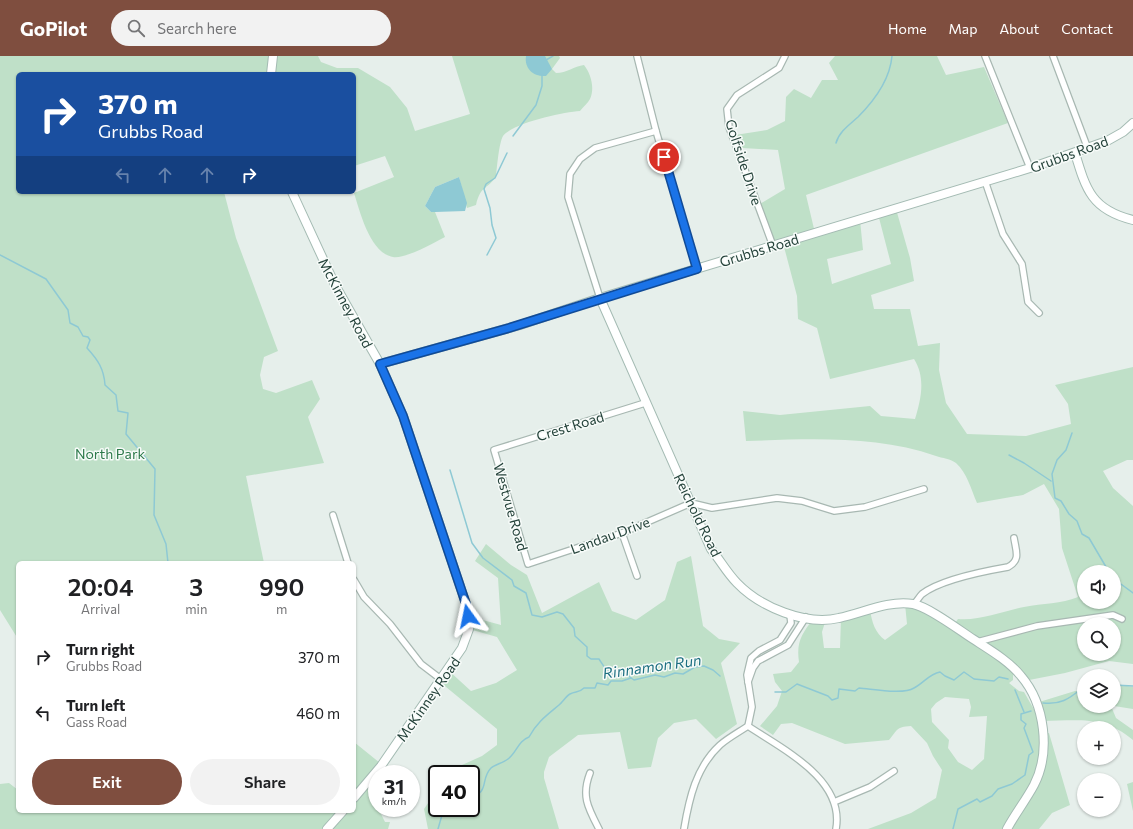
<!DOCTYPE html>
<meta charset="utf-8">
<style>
:root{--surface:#fff;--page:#f2f2f2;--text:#202124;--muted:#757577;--accent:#7f4e3f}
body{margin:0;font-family:Commissioner,sans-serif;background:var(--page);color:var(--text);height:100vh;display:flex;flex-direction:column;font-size:15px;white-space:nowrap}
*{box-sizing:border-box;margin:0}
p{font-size:13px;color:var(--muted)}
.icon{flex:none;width:22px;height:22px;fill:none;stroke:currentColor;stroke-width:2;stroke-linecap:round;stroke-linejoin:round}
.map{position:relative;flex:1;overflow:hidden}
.details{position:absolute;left:16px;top:505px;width:340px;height:252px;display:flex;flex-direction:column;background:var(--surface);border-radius:6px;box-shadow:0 1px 3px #0004}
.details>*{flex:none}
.top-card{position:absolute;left:16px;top:16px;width:340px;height:122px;border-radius:6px;box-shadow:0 1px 3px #0004;background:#1a4fa0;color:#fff;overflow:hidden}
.tools{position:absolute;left:1077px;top:509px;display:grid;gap:8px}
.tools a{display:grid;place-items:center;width:44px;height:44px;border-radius:50%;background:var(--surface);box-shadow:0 1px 3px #0004;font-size:20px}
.speed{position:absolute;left:368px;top:709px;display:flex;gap:8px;font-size:20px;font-weight:700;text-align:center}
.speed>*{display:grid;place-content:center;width:52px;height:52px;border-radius:50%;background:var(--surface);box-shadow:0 1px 3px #0004;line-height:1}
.speed small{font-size:10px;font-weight:400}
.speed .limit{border:2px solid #111;border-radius:6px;background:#fff;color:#111}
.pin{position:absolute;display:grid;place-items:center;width:34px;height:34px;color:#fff;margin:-17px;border:2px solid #fff;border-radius:50%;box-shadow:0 1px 4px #0007}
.me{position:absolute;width:44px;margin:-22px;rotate:348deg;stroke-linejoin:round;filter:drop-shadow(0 0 3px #0008)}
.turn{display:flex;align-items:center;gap:14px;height:84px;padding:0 16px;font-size:18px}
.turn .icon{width:52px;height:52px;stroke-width:2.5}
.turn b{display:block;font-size:28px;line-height:34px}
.lanes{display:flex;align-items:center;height:38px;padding:0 16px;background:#0003;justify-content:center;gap:20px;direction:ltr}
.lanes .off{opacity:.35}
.eta{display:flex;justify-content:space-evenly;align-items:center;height:68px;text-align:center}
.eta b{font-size:24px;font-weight:600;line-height:28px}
.primary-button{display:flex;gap:8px;margin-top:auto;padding:8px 16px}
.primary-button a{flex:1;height:46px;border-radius:24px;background:var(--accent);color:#fff;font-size:16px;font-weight:600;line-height:46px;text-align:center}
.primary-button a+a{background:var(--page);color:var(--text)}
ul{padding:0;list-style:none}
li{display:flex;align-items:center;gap:12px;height:56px;padding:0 16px}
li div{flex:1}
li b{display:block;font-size:15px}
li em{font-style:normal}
header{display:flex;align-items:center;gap:24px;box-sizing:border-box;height:56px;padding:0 20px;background:var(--accent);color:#fff}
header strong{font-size:19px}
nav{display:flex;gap:22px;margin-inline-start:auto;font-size:14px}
.search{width:280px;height:36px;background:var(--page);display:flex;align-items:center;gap:10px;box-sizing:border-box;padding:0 14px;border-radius:22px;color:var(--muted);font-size:15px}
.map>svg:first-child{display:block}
.green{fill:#bfe0c8;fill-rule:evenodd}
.water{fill:#8ec9d4}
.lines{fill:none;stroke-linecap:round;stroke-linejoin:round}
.stream{stroke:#8ec9d4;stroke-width:1.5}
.street-casing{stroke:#a8b8b2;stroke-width:8}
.secondary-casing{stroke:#a4bbb3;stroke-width:10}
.street{stroke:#fff;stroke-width:5.5}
.secondary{stroke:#fff;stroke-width:8}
.route-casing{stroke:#114b97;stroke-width:10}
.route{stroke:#1a73e8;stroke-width:7}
.labels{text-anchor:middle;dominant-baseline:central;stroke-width:3;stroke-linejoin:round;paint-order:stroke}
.street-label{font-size:14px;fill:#24423a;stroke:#f7fbf9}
.park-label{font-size:14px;fill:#2d7a4b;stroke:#f7fbf9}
.water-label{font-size:15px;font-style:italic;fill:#1c6f80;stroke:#f7fbf9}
</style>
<header>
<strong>GoPilot</strong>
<div class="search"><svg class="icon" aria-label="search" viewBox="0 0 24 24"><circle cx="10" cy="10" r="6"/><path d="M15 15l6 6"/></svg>Search here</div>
<nav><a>Home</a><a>Map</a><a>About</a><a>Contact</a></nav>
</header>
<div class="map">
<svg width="1133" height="773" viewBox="0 0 1133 773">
<rect width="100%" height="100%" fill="#e6efeb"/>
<g class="green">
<path d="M0,0H318L321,6L337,12H358L390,31L407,52L415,75L470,58L452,0H559L560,2L552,13L556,17C567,17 574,10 584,9C591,18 595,32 590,43C588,47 583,51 580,55C563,56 513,67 503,80C499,87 497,111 496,120C488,134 481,128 476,149L467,152L459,121L435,131L425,150L431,156H435L445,181C433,187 406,203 393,201C370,197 360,156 354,137L394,121L385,100L354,110V18H18V136H224L236,182L278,295L264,301L260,319L263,333L276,337L312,324L320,343L308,361L324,407L246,420L264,507H18V583L0,554Z"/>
<path d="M835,0H937L946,19L984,11L1008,67L806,139L815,177L860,164L863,194L827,203L832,228L891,208L878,158L896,153L910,202L914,225L871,239L874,253H910L918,290L940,287L939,314L946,347L967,378L1026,380L1071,368L1068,348L1055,329L1133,311V404H1127L1103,415L1113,432L1133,450V608L1109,605L1065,617L1024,625L1016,616L1013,618V624L1009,627L1019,635L1024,636L1036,657L1037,665L1036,647L1075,635H1084V650H1111L1116,662L1133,674V684C1103,659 1078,665 1042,665L1043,678L1049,677L1070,749L1052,757L1039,773H868L911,757L936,742L942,714L933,700L927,687L911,670C895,671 898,674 889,684L845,688L792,667L781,668L773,679L760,670L777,650L782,635L775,626L773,618L791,616L799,606C796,586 802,578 813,563H826L822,576L824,592H840L841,562L870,554C872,566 875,577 885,584L907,568L905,548L953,570L958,563C980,565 1003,555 1024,551C1043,547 1061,548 1078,541L1062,492L1059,453L1044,428L1023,439L977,447C971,433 967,417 956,407C951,403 942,402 936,400C875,379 809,383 746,385L743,355L780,359L870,350L881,360L915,363C921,343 926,322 914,303L830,323L817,272L798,263L797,240L783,187L773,190L758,149L785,133L778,94L742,92L735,79L767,74L785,65L786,41L794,33L811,42L822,24H838L829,7ZM1084,516H1114V546H1084ZM1084,568H1114V598H1084ZM945,641L969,643L971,651L969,661L987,660L984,703L972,714L958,706L948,692L949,684L932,666L931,653L936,647Z"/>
<path d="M486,488L511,509L527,519L542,557L599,526L612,555L636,564L665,544L677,506L691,500L703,570L719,583L740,587L721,607L737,668L716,683L696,663L674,667L658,682L651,711L628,713L620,676L578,679L549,701L544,716V722L559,773H428L424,753L437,734V752H471V718H452L462,709L482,700L497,689V673L440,626L448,614L471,635L496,627L517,614L497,581L469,573L468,560L501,569L498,522L475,505Z"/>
<path d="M1114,628L1133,631V653L1114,650Z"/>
<path d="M354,686L380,707L365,726L385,766H390L388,773H0V728L9,727L18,734V755H354Z"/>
<path d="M1133,726V755L1127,728Z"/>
</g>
<g class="water">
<path d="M526,0H545L552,13L546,20C534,21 524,13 526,0Z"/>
<path d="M459,121L467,147L465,155L435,156H431L425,150L435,131Z"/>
</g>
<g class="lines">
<g class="stream">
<path d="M546,4L553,0"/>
<path d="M513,80L536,49L542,30V19"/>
<path d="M836,87C839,76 849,69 858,61C874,45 890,23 892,0"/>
<path d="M0,199L46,223L68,254L70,267L78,271L83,280L88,281L90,284L87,292C98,304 104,313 105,329L116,339L118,355L128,357L126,378L155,413L154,459L166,488L168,507"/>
<path d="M487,199L496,182L492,169L490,152L484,133L486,128L495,122L507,97"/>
<path d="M1072,377L1066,394L1057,404L1052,418L1055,442L1061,445L1069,458L1077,465L1082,478L1089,482L1109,516"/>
<path d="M1009,399L1024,407L1051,425"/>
<path d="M450,414L472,487L483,502L512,524L514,530L526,537L532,559L542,561L557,556L563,558L574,572L575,580L587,591V600L591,603H599C608,617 609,621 626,617L631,622"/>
<path d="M1114,523L1133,537"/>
<path d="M1114,629L1133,630"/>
<path d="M1015,634L1024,656"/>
<path d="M775,636H786L797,628L828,640L832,644L838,642L839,633L855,635L859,632C873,633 903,639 914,632C924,627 929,618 940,616L945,620L954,624L964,616L974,623L994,625L999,621L1008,623"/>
<path d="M1043,647C1060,649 1069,643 1081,633H1084"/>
<path d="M471,741C490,736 480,723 491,712C496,708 503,707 508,703C517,696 518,685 529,681C537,666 547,659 559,649C563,646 566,640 570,638C576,635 579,637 584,632H595L597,627L608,629L611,625H622L631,622L634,624L655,619L664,621L675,617L683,618L695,611L704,610L713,614L720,620"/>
<path d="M438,773L444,752"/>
<path d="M953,773L958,753L977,743L980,746L992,740L998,733L1012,728L1025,719L1029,699L1033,696L1024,672L1026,668L1021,664V658L1031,655"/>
</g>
<defs>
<g id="street">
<path d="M637,0L656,75L697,213"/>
<path d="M985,0L1030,112"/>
<path d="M1053,0L1088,93"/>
<path d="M985,125L1003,178L1022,208L1028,246L1039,257"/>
<path d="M773,190L729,71L727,53L737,39L779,12L785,0"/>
<path d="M600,242L568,141L570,118L580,103L595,92L656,75"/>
<path d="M645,347L494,394L528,508L622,477L691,447L712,452L777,442L802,445L834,455L865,451L924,433"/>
<path d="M333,459L348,507"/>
<path d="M622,477L637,520"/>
<path d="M354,524L364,541L390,568L421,608L442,624"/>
<path d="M914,548C917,545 919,541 922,538C940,524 985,515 1008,511C1021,504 1016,495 1014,482"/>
<path d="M977,586L1037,570L1113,559L1122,563"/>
<path d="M748,626L753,612L758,605L788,589L806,561"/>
<path d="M748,670C782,693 845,723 836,773"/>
<path d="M590,717C581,740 588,752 599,773"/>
<path d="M834,746L870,731L894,715"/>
<path d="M684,773C689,743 696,711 720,689C728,682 739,676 748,670L752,651L747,619L751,602L759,595L780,584L791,567L790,559"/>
</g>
<g id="secondary">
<path d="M271,18L273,0"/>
<path d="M1075,97C1086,134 1092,154 1133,164"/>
<path d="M292,136L335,229L380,308L403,360L466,548L469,573L462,592L381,710L354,742"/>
<path d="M600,242L711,493C720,504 727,517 737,527C760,551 806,570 839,562C863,557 888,544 913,548C929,551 959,574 973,583C990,594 1009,605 1021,620C1045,648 1051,696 1034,729C1026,744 1015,758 1007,773"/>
<path d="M380,308L520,269L600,242L1030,112L1107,85L1123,76L1133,67"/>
<path d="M327,773L343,755"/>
</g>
</defs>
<use href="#street" class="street-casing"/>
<use href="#secondary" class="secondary-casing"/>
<use href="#street" class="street"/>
<use href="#secondary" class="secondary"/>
</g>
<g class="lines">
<defs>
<path id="route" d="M468,560L466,548L403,360L380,308L509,272L697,213L664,101"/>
</defs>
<use href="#route" class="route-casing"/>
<use href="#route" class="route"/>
</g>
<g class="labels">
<g class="street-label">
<text transform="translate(1069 98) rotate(-20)">Grubbs Road</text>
<text transform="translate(744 106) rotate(72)">Golfside Drive</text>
<text transform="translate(759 194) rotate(-17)">Grubbs Road</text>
<text transform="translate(346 247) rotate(62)">McKinney Road</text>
<text transform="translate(570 370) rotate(-17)">Crest Road</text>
<text transform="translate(511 451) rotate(74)">Westvue Road</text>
<text transform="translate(698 459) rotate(64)">Reichold Road</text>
<text transform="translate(610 479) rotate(-20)">Landau Drive</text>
<text transform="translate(428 643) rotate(-55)">McKinney Road</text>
</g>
<g class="park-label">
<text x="110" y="397">North Park</text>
</g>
<g class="water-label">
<text transform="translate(652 610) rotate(-8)">Rinnamon Run</text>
</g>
</g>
</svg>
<div class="tools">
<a><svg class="icon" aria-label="sound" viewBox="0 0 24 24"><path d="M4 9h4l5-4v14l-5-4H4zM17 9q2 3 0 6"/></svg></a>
<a><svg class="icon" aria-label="search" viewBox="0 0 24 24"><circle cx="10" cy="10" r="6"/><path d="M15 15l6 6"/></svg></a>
<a><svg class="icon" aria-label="layers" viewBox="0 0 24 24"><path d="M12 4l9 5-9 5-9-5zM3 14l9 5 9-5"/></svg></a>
<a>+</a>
<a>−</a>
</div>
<div class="speed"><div>31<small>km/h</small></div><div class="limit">40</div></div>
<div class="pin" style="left:664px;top:101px;background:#d93025"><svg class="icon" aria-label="arrive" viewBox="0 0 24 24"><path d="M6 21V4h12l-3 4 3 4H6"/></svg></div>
<svg class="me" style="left:468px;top:560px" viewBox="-20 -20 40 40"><path d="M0-17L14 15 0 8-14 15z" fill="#1a73e8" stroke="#fff" stroke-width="4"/></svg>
<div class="top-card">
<div class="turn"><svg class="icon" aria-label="right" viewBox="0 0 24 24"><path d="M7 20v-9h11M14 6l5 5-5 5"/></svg><div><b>370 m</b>Grubbs Road</div></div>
<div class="lanes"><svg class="icon off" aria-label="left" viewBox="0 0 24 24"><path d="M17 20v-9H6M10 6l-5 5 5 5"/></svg><svg class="icon off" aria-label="ahead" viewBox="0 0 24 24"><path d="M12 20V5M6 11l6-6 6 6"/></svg><svg class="icon off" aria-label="ahead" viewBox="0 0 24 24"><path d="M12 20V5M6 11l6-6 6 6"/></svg><svg class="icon" aria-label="right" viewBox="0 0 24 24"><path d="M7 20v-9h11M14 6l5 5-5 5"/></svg></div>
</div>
<section class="details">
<div class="eta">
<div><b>20:04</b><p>Arrival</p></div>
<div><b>3</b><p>min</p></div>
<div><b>990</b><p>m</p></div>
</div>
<ul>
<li><svg class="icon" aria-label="right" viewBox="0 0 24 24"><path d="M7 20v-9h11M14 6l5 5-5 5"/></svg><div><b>Turn right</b><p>Grubbs Road</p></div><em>370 m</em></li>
<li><svg class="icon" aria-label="left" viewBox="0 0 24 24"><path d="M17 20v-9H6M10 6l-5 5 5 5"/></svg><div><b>Turn left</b><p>Gass Road</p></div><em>460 m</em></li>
</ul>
<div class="primary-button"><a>Exit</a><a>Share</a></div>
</section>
</div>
